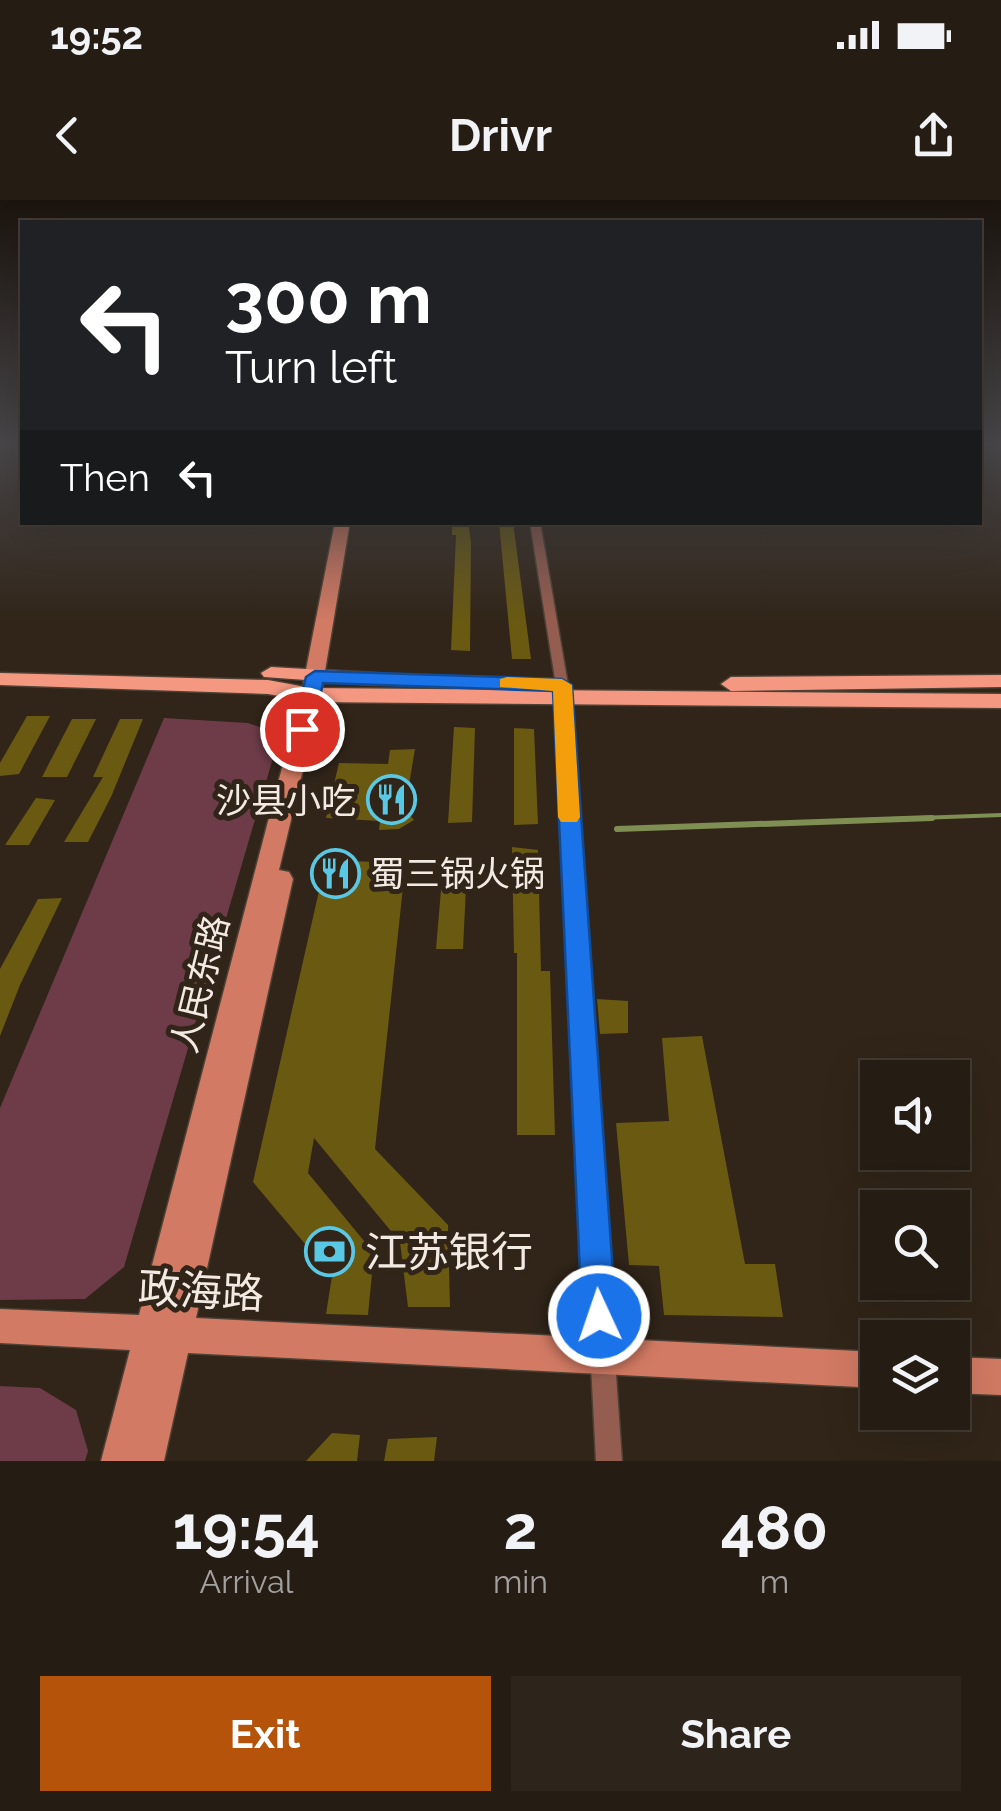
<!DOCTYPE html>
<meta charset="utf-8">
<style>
:root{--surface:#251c13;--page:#2d251c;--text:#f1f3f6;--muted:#a3a1a0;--line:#423a33;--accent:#b45309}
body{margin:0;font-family:Raleway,"Noto Sans SC",sans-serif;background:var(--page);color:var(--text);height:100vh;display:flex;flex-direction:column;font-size:38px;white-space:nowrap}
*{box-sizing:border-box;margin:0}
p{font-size:32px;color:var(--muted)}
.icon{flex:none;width:55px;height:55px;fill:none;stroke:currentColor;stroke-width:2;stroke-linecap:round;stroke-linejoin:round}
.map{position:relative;height:1261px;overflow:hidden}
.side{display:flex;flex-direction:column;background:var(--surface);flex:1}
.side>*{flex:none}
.top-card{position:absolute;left:20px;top:20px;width:962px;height:305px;border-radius:0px;box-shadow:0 10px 40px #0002,0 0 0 2px var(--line);background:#202124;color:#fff;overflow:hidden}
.tools{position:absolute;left:860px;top:860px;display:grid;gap:20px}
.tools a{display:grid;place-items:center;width:110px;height:110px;border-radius:0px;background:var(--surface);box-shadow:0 10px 40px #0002,0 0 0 2px var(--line);font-size:50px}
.pin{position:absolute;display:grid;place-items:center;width:85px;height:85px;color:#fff;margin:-42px;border:5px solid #fff;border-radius:50%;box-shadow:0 2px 10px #0007}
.me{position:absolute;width:110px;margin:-55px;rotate:357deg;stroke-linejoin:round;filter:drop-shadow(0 0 8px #0008)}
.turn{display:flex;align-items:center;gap:35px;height:210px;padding:0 40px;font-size:45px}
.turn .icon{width:130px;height:130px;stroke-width:2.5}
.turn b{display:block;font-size:70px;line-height:85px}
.then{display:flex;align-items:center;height:95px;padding:0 40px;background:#0003;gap:20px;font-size:38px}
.eta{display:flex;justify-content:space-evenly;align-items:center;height:170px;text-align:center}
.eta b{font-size:60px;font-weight:700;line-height:70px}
.button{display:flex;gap:20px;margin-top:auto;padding:20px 40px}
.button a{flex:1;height:115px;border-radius:0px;background:var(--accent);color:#fff;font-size:40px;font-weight:700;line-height:115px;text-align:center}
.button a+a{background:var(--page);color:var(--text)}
.status{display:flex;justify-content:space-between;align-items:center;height:70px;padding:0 50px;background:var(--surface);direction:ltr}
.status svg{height:28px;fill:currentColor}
header{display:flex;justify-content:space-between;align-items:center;height:130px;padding:0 40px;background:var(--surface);font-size:45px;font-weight:700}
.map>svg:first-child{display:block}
.green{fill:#6d3c48}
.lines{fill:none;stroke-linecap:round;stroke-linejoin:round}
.stream-far1{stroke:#7f8f53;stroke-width:4}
.stream{stroke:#7f8f53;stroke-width:6}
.canal{fill:#4e6815;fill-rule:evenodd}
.building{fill:#695911}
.street-casing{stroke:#4c4135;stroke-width:3}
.secondary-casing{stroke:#4c4135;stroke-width:3}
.primary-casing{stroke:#4c4135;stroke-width:3}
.street{fill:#955d4f;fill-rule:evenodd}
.secondary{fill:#d27a63;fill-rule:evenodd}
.primary{fill:#f49881;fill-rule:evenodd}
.route{fill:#1a73e8;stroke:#114b97;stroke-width:2.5}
.slow{fill:#f59e0b}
.labels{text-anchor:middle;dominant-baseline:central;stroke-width:10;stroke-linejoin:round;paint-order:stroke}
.poi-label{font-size:35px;fill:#f2eae3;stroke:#312519;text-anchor:end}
.street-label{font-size:35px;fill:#f2eae3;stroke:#312519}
.near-poi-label{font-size:42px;fill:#f2eae3;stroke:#312519;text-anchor:start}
.near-street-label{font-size:42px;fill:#f2eae3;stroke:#312519}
</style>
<div class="status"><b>19:52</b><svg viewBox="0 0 49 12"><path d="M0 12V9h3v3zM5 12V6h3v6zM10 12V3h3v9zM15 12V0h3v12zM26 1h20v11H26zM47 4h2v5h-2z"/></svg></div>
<header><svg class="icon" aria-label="back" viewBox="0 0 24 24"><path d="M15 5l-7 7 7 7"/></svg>Drivr<svg class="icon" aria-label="share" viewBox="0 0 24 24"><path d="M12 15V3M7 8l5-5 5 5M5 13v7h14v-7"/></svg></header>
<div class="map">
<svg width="1001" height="1261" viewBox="0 0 1001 1261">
<rect width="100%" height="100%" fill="#312519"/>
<g class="green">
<path d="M164,518L248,523L280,534L124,1067L85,1099L0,1100V908Z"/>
<path d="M0,1186L40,1188L76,1210L88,1251L85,1261H0Z"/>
</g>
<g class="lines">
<path class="stream-far1" d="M864,620L1001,615"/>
<path class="stream" d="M617,629L932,618"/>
<path class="canal" d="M0,245H22V248L0,250Z"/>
</g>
<g class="building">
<path d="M452,322H468L471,342L470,451L451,450L456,335H452Z"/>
<path d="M499,322H513L531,459H512Z"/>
<path d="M27,516H50L19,574L0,576V563Z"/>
<path d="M72,519H96L67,577H42Z"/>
<path d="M120,519H143L111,597L88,642H64L103,577H93Z"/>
<path d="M454,527L475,528L472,622L448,623Z"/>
<path d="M514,528L534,529L538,624L514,625Z"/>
<path d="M415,549L405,609L414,620L399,629L379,630L380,621L326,618L339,563L388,564L390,550Z"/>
<path d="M36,598L55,600L29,645H5Z"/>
<path d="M512,647L538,650L541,771H550L555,935H517V753H514Z"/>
<path d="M378,658L406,659L375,949L448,1025L450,1107H408L400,1042L314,938L308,973L374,1053L368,1115L326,1114L332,1076L253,982L326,660L378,662Z"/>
<path d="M443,666H467L463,749H436Z"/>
<path d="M62,698L20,785L0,836V769L38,699Z"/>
<path d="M597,799L628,801V833L600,834Z"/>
<path d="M702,836L745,1064H775L783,1117L664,1115L659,1066L629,1065L616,923L669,921L662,838Z"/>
<path d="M332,1233L360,1235L357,1261H306Z"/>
<path d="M437,1237L434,1261H384L388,1239Z"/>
</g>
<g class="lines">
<defs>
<path id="street" d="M530,322H540L568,485L622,1261H596L556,485Z"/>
<g id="secondary">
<path d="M335,322H350L321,495L279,670L289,672L293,679L196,1118L878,1152V1188L188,1153L164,1261H101L130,1150L0,1143V1109L139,1115L301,495Z"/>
<path d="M952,1157L1001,1159V1195L952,1193Z"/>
</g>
<g id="primary">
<path d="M271,467L376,473L386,479L376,485L264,477L261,473Z"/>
<path d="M0,473L268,480L311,488L1001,494V508L311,502L268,494L0,485Z"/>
<path d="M1001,475V487L731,491L721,484L731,477Z"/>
</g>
</defs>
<use href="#street" class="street-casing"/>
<use href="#secondary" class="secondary-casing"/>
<use href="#primary" class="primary-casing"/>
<use href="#street" class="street"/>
<use href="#secondary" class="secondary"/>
<use href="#primary" class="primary"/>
</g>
<linearGradient id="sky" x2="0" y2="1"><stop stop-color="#1b140e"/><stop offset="0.58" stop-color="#484649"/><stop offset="1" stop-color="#484649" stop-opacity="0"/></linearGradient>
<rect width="1001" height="421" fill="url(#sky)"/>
<path class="route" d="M315,471L562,479L572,485L616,1116L611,1129L599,1134L587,1129L582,1116L553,491L323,483L313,529L302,536L292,529L306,477Z"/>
<path class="slow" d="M507,477L562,479L572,485L580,617L577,622H561L558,617L553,491L500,487V479Z"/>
<defs>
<symbol id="restaurant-ring" viewBox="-11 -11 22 22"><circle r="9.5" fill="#312519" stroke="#58c8e4" stroke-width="1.5"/><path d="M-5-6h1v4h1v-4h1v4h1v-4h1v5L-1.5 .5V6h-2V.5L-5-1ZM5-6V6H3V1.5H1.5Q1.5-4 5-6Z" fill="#58c8e4"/></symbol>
<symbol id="bank-ring" viewBox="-11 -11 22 22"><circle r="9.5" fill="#312519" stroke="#58c8e4" stroke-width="1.5"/><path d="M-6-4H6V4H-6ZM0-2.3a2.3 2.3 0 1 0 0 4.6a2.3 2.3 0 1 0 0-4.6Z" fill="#58c8e4"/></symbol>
</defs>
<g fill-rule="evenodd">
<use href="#restaurant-ring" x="364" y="572" width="55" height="55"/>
<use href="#restaurant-ring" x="308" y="646" width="55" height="55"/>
<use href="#bank-ring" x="302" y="1024" width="55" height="55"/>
</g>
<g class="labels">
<g class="poi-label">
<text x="356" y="600">沙县小吃</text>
<text x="370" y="673" text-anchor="start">蜀三锅火锅</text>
</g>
<g class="street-label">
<text transform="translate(200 784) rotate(-76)">人民东路</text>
</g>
<g class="near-poi-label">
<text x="365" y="1052">江苏银行</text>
</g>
<g class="near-street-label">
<text transform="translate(201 1091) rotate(3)">政海路</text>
</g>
</g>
</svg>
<div class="tools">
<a><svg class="icon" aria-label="sound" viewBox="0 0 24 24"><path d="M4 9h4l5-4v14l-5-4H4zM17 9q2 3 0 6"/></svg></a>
<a><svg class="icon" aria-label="search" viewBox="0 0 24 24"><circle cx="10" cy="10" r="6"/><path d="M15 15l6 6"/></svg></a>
<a><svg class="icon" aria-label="layers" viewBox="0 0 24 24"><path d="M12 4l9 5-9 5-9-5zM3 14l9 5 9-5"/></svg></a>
</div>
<div class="pin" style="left:302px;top:529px;background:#d93025"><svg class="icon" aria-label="arrive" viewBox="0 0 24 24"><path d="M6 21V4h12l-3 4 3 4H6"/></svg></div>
<svg class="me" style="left:599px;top:1116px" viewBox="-20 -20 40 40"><circle r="17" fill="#1a73e8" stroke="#fff" stroke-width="3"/><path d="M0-11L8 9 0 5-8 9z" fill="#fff"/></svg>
<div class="top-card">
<div class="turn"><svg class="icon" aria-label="left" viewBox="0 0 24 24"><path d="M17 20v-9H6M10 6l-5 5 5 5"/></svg><div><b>300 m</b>Turn left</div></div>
<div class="then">Then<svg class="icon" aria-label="left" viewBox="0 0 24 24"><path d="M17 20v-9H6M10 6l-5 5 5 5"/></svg></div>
</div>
</div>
<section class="side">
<div class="eta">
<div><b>19:54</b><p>Arrival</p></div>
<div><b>2</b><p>min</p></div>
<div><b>480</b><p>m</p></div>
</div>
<div class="button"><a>Exit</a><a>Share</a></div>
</section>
